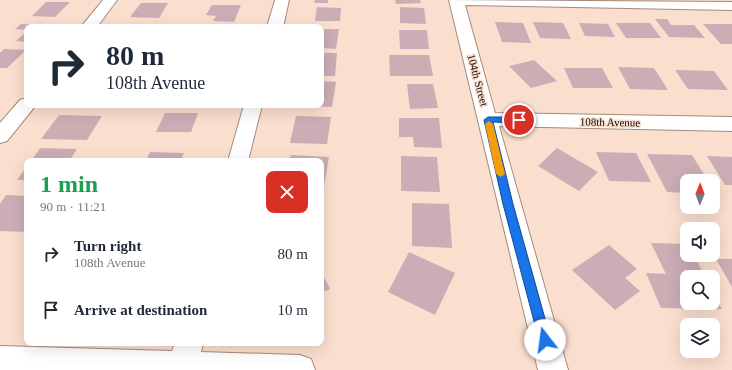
<!DOCTYPE html>
<meta charset="utf-8">
<style>
:root{--surface:#fff;--page:#f6f6f7;--text:#1f2937;--muted:#747a83}
body{margin:0;font-family:"Times New Roman",serif;background:var(--page);color:var(--text);height:100vh;display:flex;flex-direction:column;font-size:15px;white-space:nowrap}
*{box-sizing:border-box;margin:0}
p{font-size:13px;color:var(--muted)}
.icon{flex:none;width:22px;height:22px;fill:none;stroke:currentColor;stroke-width:2;stroke-linecap:round;stroke-linejoin:round}
.map{position:relative;flex:1;overflow:hidden}
.drawer{position:absolute;left:24px;top:158px;width:300px;height:188px;display:flex;flex-direction:column;background:var(--surface);border-radius:8px;box-shadow:0 4px 16px #0002}
.drawer>*{flex:none}
.banner{position:absolute;left:24px;top:24px;width:300px;height:84px;border-radius:8px;box-shadow:0 4px 16px #0002;background:#fff;color:var(--text);overflow:hidden}
.needle{width:26px;rotate:1deg}
.controls{position:absolute;left:680px;top:174px;display:grid;gap:8px}
.controls a{display:grid;place-items:center;width:40px;height:40px;border-radius:8px;background:var(--surface);box-shadow:0 4px 16px #0002;font-size:20px}
.pin{position:absolute;display:grid;place-items:center;width:34px;height:34px;color:#fff;margin:-17px;border:2px solid #fff;border-radius:50%;box-shadow:0 1px 4px #0007}
.me{position:absolute;width:44px;margin:-22px;rotate:345deg;stroke-linejoin:round;filter:drop-shadow(0 0 3px #0008)}
.turn{display:flex;align-items:center;gap:14px;height:84px;padding:0 16px;font-size:18px}
.turn .icon{width:52px;height:52px;stroke-width:2.5}
.turn b{display:block;font-size:28px;line-height:34px}
.round{display:grid;place-items:center;flex:none;width:42px;height:42px;border-radius:8px;background:var(--page)}
.overview{display:flex;align-items:center;justify-content:space-between;height:68px;padding:0 16px}
h1{font-size:24px;font-weight:700;line-height:30px;color:#1e9e55}
ul{padding:0;list-style:none}
li{display:flex;align-items:center;gap:12px;height:56px;padding:0 16px}
li div{flex:1}
li b{display:block;font-size:15px}
li em{font-style:normal}
.map>svg:first-child{display:block}
.building{fill:#cbadb5}
.lines{fill:none;stroke-linecap:round;stroke-linejoin:round}
.street-casing{stroke:#a48b7d;stroke-width:2}
.street{fill:#fff;fill-rule:evenodd}
.route{fill:#1a73e8;stroke:#114b97}
.slow{fill:#f59e0b}
.labels{text-anchor:middle;dominant-baseline:central;stroke-width:3;stroke-linejoin:round;paint-order:stroke}
.street-label{font-size:11px;fill:#140b06;stroke:#fadece}
</style>
<div class="map">
<svg width="732" height="370" viewBox="0 0 732 370">
<rect width="100%" height="100%" fill="#fadece"/>
<g class="building">
<path d="M315,0H328V3H314Z"/>
<path d="M395,0H420L421,3L396,4Z"/>
<path d="M46,2H70L55,17L32,16Z"/>
<path d="M141,3H168L159,18L130,17Z"/>
<path d="M212,5H241L234,22L213,21L216,16L206,15Z"/>
<path d="M317,7L341,8L340,21H315Z"/>
<path d="M400,7L424,8L426,24L400,23Z"/>
<path d="M655,19H667L671,25H694L705,38L669,37Z"/>
<path d="M495,22L523,23L531,43L502,42Z"/>
<path d="M533,22L563,23L571,39L540,38Z"/>
<path d="M579,23L608,24L615,37L585,36Z"/>
<path d="M616,23H650L661,38H626Z"/>
<path d="M21,24L48,25L46,27H27V30L15,29Z"/>
<path d="M703,24H732V44H721Z"/>
<path d="M125,25H152L150,27H123Z"/>
<path d="M321,29H339L336,49L321,48Z"/>
<path d="M399,30H427L429,49H400Z"/>
<path d="M27,31V42L16,41Z"/>
<path d="M4,49L26,50L7,68H0V53Z"/>
<path d="M321,53H337L335,76H321Z"/>
<path d="M389,55H429L433,76H390Z"/>
<path d="M534,60L557,81L531,88L509,66Z"/>
<path d="M618,67L654,68L668,90L630,89Z"/>
<path d="M564,68H602L613,88H573Z"/>
<path d="M675,70L714,71L728,90L688,89Z"/>
<path d="M321,81L336,82L332,107L302,106L321,105Z"/>
<path d="M407,84H433L438,108L410,109Z"/>
<path d="M165,113H198L191,132H156Z"/>
<path d="M59,115L102,116L87,140L41,139Z"/>
<path d="M296,116L331,117L327,144L290,143Z"/>
<path d="M399,118H439L442,148L414,147L413,137H399Z"/>
<path d="M40,148L77,149L69,161H31Z"/>
<path d="M557,148L598,172L579,191L538,166Z"/>
<path d="M150,152L184,153L180,161H146Z"/>
<path d="M596,152L636,153L651,182L609,181Z"/>
<path d="M647,154L692,155L708,181H687V193L667,192Z"/>
<path d="M291,155L329,157L324,187H321V161H289Z"/>
<path d="M401,156L437,157L440,192L401,191Z"/>
<path d="M707,156L732,157V185H725Z"/>
<path d="M27,166V180H17Z"/>
<path d="M6,195L27,196V232L0,231V204Z"/>
<path d="M412,203L449,204L452,248L412,246Z"/>
<path d="M651,243L687,244V255H694L705,277H687V303H713V291L722,309L661,308L646,273L666,274Z"/>
<path d="M609,245L637,269L625,278L640,291L615,310L572,270Z"/>
<path d="M409,252L455,273L435,315L388,292Z"/>
<path d="M716,259H732V287Z"/>
<path d="M321,271L330,289L321,293Z"/>
</g>
<g class="lines">
<defs>
<g id="street">
<path d="M103,0H117L97,27H81Z"/>
<path d="M275,0H289L283,27H267Z"/>
<path d="M449,0L732,2V10L465,5L495,113L732,117V131L499,126L568,370H538Z"/>
<path d="M27,98V105H36L7,141L0,143V123L20,100Z"/>
<path d="M244,105H262L248,161H228Z"/>
<path d="M175,343H203L201,352L300,355L311,359L315,370H0V346L172,351Z"/>
</g>
</defs>
<use href="#street" class="street-casing"/>
<use href="#street" class="street"/>
</g>
<path class="route" d="M488,117H519L523,120L519,123L493,122L513,204L551,340L549,344L545,346L540,344L539,340L503,204L484,120Z"/>
<path class="slow" d="M489,121L493,124L505,174L501,177L496,174L485,124Z"/>
<g class="labels">
<g class="street-label">
<text transform="translate(478 80) rotate(75)">104th Street</text>
<text transform="translate(610 122) rotate(1)">108th Avenue</text>
</g>
</g>
</svg>
<div class="controls">
<a><svg class="needle" viewBox="-14 -14 28 28"><path d="M0-13l5 13h-10z" fill="#e53935"/><path d="M0 13l5-13h-10z" fill="#747a83"/></svg></a>
<a><svg class="icon" aria-label="sound" viewBox="0 0 24 24"><path d="M4 9h4l5-4v14l-5-4H4zM17 9q2 3 0 6"/></svg></a>
<a><svg class="icon" aria-label="search" viewBox="0 0 24 24"><circle cx="10" cy="10" r="6"/><path d="M15 15l6 6"/></svg></a>
<a><svg class="icon" aria-label="layers" viewBox="0 0 24 24"><path d="M12 4l9 5-9 5-9-5zM3 14l9 5 9-5"/></svg></a>
</div>
<div class="pin" style="left:519px;top:120px;background:#d93025"><svg class="icon" aria-label="arrive" viewBox="0 0 24 24"><path d="M6 21V4h12l-3 4 3 4H6"/></svg></div>
<svg class="me" style="left:545px;top:340px" viewBox="-20 -20 40 40"><circle r="19" fill="#fff"/><path d="M0-13L10 11 0 6-10 11z" fill="#1a73e8"/></svg>
<div class="banner">
<div class="turn"><svg class="icon" aria-label="right" viewBox="0 0 24 24"><path d="M7 20v-9h11M14 6l5 5-5 5"/></svg><div><b>80 m</b>108th Avenue</div></div>
</div>
<section class="drawer">
<div class="overview"><div><h1>1 min</h1><p>90 m · 11:21</p></div><a class="round" style="background:#d93025;color:#fff"><svg class="icon" aria-label="close" viewBox="0 0 24 24"><path d="M6 6l12 12M18 6L6 18"/></svg></a></div>
<ul>
<li><svg class="icon" aria-label="right" viewBox="0 0 24 24"><path d="M7 20v-9h11M14 6l5 5-5 5"/></svg><div><b>Turn right</b><p>108th Avenue</p></div><em>80 m</em></li>
<li><svg class="icon" aria-label="arrive" viewBox="0 0 24 24"><path d="M6 21V4h12l-3 4 3 4H6"/></svg><div><b>Arrive at destination</b></div><em>10 m</em></li>
</ul>
</section>
</div>
